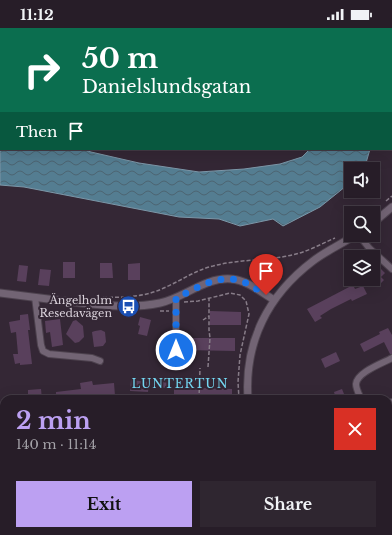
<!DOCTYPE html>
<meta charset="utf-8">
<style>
:root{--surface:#271d28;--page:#2f2630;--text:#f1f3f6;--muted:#a4a2a8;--line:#433b45;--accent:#bca0f2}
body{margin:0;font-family:"Libre Baskerville",serif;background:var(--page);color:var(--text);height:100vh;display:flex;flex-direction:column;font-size:15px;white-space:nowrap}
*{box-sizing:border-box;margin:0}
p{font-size:13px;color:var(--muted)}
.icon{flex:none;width:22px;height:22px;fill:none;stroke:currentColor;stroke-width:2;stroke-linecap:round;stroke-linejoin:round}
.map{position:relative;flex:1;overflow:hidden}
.drawer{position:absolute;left:0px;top:367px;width:392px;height:140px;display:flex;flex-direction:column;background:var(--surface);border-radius:12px 12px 0 0;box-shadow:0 4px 16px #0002,0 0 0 1px var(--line)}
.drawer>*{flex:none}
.guide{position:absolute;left:0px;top:0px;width:392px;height:122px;box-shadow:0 4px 16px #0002,0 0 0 1px var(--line);background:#0b6e4f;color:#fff;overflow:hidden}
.fabs{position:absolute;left:344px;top:134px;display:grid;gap:8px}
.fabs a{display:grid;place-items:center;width:36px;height:36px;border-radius:0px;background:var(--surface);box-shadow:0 4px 16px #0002,0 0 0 1px var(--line);font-size:20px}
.pin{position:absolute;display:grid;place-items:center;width:34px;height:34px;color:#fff;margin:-41px -17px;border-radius:50% 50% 50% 0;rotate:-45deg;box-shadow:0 0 4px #0007}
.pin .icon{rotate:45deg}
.me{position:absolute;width:44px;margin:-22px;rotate:0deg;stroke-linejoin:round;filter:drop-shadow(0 0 3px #0008)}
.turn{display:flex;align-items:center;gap:14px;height:84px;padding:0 16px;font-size:18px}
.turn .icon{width:52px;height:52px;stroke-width:2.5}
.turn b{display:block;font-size:28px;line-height:34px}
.then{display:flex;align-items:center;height:38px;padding:0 16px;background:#0003;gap:8px;font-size:15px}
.round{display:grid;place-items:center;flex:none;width:42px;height:42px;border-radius:0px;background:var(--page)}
.summary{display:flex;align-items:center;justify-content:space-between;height:68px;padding:0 16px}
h1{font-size:24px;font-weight:700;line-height:30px;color:var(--accent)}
.button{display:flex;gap:8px;margin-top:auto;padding:8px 16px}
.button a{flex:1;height:46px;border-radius:0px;background:var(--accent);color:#111;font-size:16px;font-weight:700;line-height:46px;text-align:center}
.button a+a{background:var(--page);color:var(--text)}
.status{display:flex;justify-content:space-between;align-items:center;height:28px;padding:0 20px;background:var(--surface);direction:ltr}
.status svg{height:11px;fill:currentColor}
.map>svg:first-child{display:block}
.forest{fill:url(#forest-firs)}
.water{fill:url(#water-waves);stroke:#7c96a7}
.building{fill:#59405c}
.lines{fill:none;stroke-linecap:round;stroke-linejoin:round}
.minor-casing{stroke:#4d424e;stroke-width:8}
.tertiary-casing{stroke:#4d424e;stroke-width:9}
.path{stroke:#877c88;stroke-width:1.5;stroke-dasharray:4 2;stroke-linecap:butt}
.minor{stroke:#726474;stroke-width:6}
.tertiary{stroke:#726474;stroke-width:7}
.route{stroke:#1a73e8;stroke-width:7;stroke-dasharray:0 12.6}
.labels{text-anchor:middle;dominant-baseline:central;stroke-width:4;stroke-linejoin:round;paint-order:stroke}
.poi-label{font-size:11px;fill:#dad2db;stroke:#342735;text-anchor:end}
.neighbourhood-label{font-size:12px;letter-spacing:1px;fill:#74d7f2;stroke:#342735}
</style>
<div class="status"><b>11:12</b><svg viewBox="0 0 49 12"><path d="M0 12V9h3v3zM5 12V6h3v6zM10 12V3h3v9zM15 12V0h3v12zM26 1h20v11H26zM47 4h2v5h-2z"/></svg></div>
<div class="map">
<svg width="392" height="507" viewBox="0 0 392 507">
<defs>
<pattern id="forest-firs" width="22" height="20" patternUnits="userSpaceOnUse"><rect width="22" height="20" fill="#656a45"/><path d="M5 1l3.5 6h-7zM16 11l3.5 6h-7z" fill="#828568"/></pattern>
<pattern id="water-waves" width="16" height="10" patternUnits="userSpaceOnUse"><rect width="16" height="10" fill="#547d91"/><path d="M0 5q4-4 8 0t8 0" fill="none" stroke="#4c6471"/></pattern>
</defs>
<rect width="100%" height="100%" fill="#342735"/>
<path class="forest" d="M0,0H292L1,1V99Z"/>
<path class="water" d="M0,116H1V121H82L91,124L139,135L199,144L244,141L280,136L302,129L310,121H370L366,135L361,141H351V154L320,179L283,198L273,191L240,198L219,191L179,189L24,159L0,157Z"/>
<g class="building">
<rect x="63" y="234" width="12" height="16"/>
<path d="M100,235H112L113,250H100Z"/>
<path d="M140,235V252H128V236Z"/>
<path d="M19,237L28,238L26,254L17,253Z"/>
<path d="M379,239L385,245L381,249L384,252L377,259L369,251H373V245Z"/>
<path d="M40,241L51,242L49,258L38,257Z"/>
<path d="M353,257L355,261L363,258L367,266L352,273L351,271L331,281L320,288L322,290L315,294L307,281Z"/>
<path d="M210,283L241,284V297H210Z"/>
<path d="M28,286L30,302H28L32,336L20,337V335L15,336L13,326H18L16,304L11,305L9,294L20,292V287Z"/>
<path d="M140,289L151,292L147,308L138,306L140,298L138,297Z"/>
<path d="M60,291L63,317L52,319L50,304L46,305L45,293Z"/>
<path d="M76,292L83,298L84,309L79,314L75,315L66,306L73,293Z"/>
<path d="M388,300L392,307V326H390L384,314L364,324L360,316L380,306L379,304Z"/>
<path d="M101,302L105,304L106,314L103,318L94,319L92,304L95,303Z"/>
<path d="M185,310H235V323L185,322Z"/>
<path d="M336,324L340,333L325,340L321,331Z"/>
<path d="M153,350L167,351V360L152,359Z"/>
<path d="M131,352L149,354L148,364L130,363Z"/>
<path d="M92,353L93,357L114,355L115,368L102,370V366L72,369V371H56V364L81,361L80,355Z"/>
<path d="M174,359L232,361V371H174Z"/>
<path d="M41,361L42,371H28V362Z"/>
<path d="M342,361L346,371H336L334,364Z"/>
</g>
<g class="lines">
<defs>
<g id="minor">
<path d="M359,207L369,220L392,241"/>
<path d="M35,269L41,317L43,323L49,326L92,330L100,333"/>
<path d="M176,270V337"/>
<path d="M361,371C359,366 356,361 356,356C357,344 383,335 392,330"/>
<path d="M388,375L392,374"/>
<path d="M388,498L392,499"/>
<path d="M115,507L117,503"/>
<path d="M340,507L342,503"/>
</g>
<g id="tertiary">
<path d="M373,195L392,179"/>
<path d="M0,265C24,268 48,271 72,274C101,277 131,281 160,275C184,270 205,249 231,251C247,252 261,264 274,272"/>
<path d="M248,371C244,314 268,267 313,233C326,223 342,216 355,207"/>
<path d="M269,507L270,503"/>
</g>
</defs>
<use href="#minor" class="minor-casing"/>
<use href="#tertiary" class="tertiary-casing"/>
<g class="path">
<path d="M250,1L251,0"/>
<path d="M0,18L1,19"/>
<path d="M386,173L392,168"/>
<path d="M103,269C124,270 146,269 166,259C182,252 196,242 213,238C239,231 266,233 292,227C307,224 321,216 335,210"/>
<path d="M184,274L198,273L230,265L240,267L246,273L249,286L240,327L238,354L239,371"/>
<path d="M160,283H169"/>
<path d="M203,292L209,288"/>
<path d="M208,339L210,310L209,302V270"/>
<path d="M199,371L200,340"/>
<path d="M0,438L4,439"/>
<path d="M388,450H392"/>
<path d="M1,466L4,473"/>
<path d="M45,503L55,507"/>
<path d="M24,507L26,503"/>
<path d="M77,507V503"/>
<path d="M244,507L245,503"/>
</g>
<use href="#minor" class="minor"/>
<use href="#tertiary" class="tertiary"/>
</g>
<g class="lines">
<path class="route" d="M176,322V270C196,261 218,245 241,253C250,256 258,262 266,267"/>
</g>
<defs>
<symbol id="bus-disc" viewBox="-11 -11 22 22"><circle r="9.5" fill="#1a4fb4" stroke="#342735"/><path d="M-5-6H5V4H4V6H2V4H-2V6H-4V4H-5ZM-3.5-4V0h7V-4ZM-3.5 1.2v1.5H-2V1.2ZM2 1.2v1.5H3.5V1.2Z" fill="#fff"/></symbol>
</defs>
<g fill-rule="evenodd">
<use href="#bus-disc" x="116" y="266" width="25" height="25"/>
</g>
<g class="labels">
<g class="poi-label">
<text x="112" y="272">Ängelholm<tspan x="112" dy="13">Resedavägen</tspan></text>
</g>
<g class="neighbourhood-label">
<text x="180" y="355">LUNTERTUN</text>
</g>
</g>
</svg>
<div class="fabs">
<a><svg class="icon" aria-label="sound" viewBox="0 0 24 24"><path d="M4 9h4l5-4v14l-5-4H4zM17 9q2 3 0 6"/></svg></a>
<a><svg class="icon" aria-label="search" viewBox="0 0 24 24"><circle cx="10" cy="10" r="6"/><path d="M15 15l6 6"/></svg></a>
<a><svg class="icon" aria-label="layers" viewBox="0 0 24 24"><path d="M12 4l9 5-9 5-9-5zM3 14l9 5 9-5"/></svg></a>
</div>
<div class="pin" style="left:266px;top:267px;background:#d93025"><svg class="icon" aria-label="arrive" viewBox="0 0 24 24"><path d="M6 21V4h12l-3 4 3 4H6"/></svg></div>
<svg class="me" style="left:176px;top:322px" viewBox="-20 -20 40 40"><circle r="17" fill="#1a73e8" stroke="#fff" stroke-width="3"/><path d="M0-11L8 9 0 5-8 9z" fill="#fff"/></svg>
<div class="guide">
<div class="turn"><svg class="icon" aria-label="right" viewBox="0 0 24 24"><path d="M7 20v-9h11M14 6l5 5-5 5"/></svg><div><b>50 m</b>Danielslundsgatan</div></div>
<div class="then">Then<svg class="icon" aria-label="arrive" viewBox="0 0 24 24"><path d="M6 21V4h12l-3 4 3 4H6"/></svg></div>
</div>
<section class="drawer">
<div class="summary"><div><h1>2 min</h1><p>140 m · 11:14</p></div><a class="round" style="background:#d93025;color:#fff"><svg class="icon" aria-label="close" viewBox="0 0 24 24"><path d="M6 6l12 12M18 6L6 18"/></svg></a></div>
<div class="button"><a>Exit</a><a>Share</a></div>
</section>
</div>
